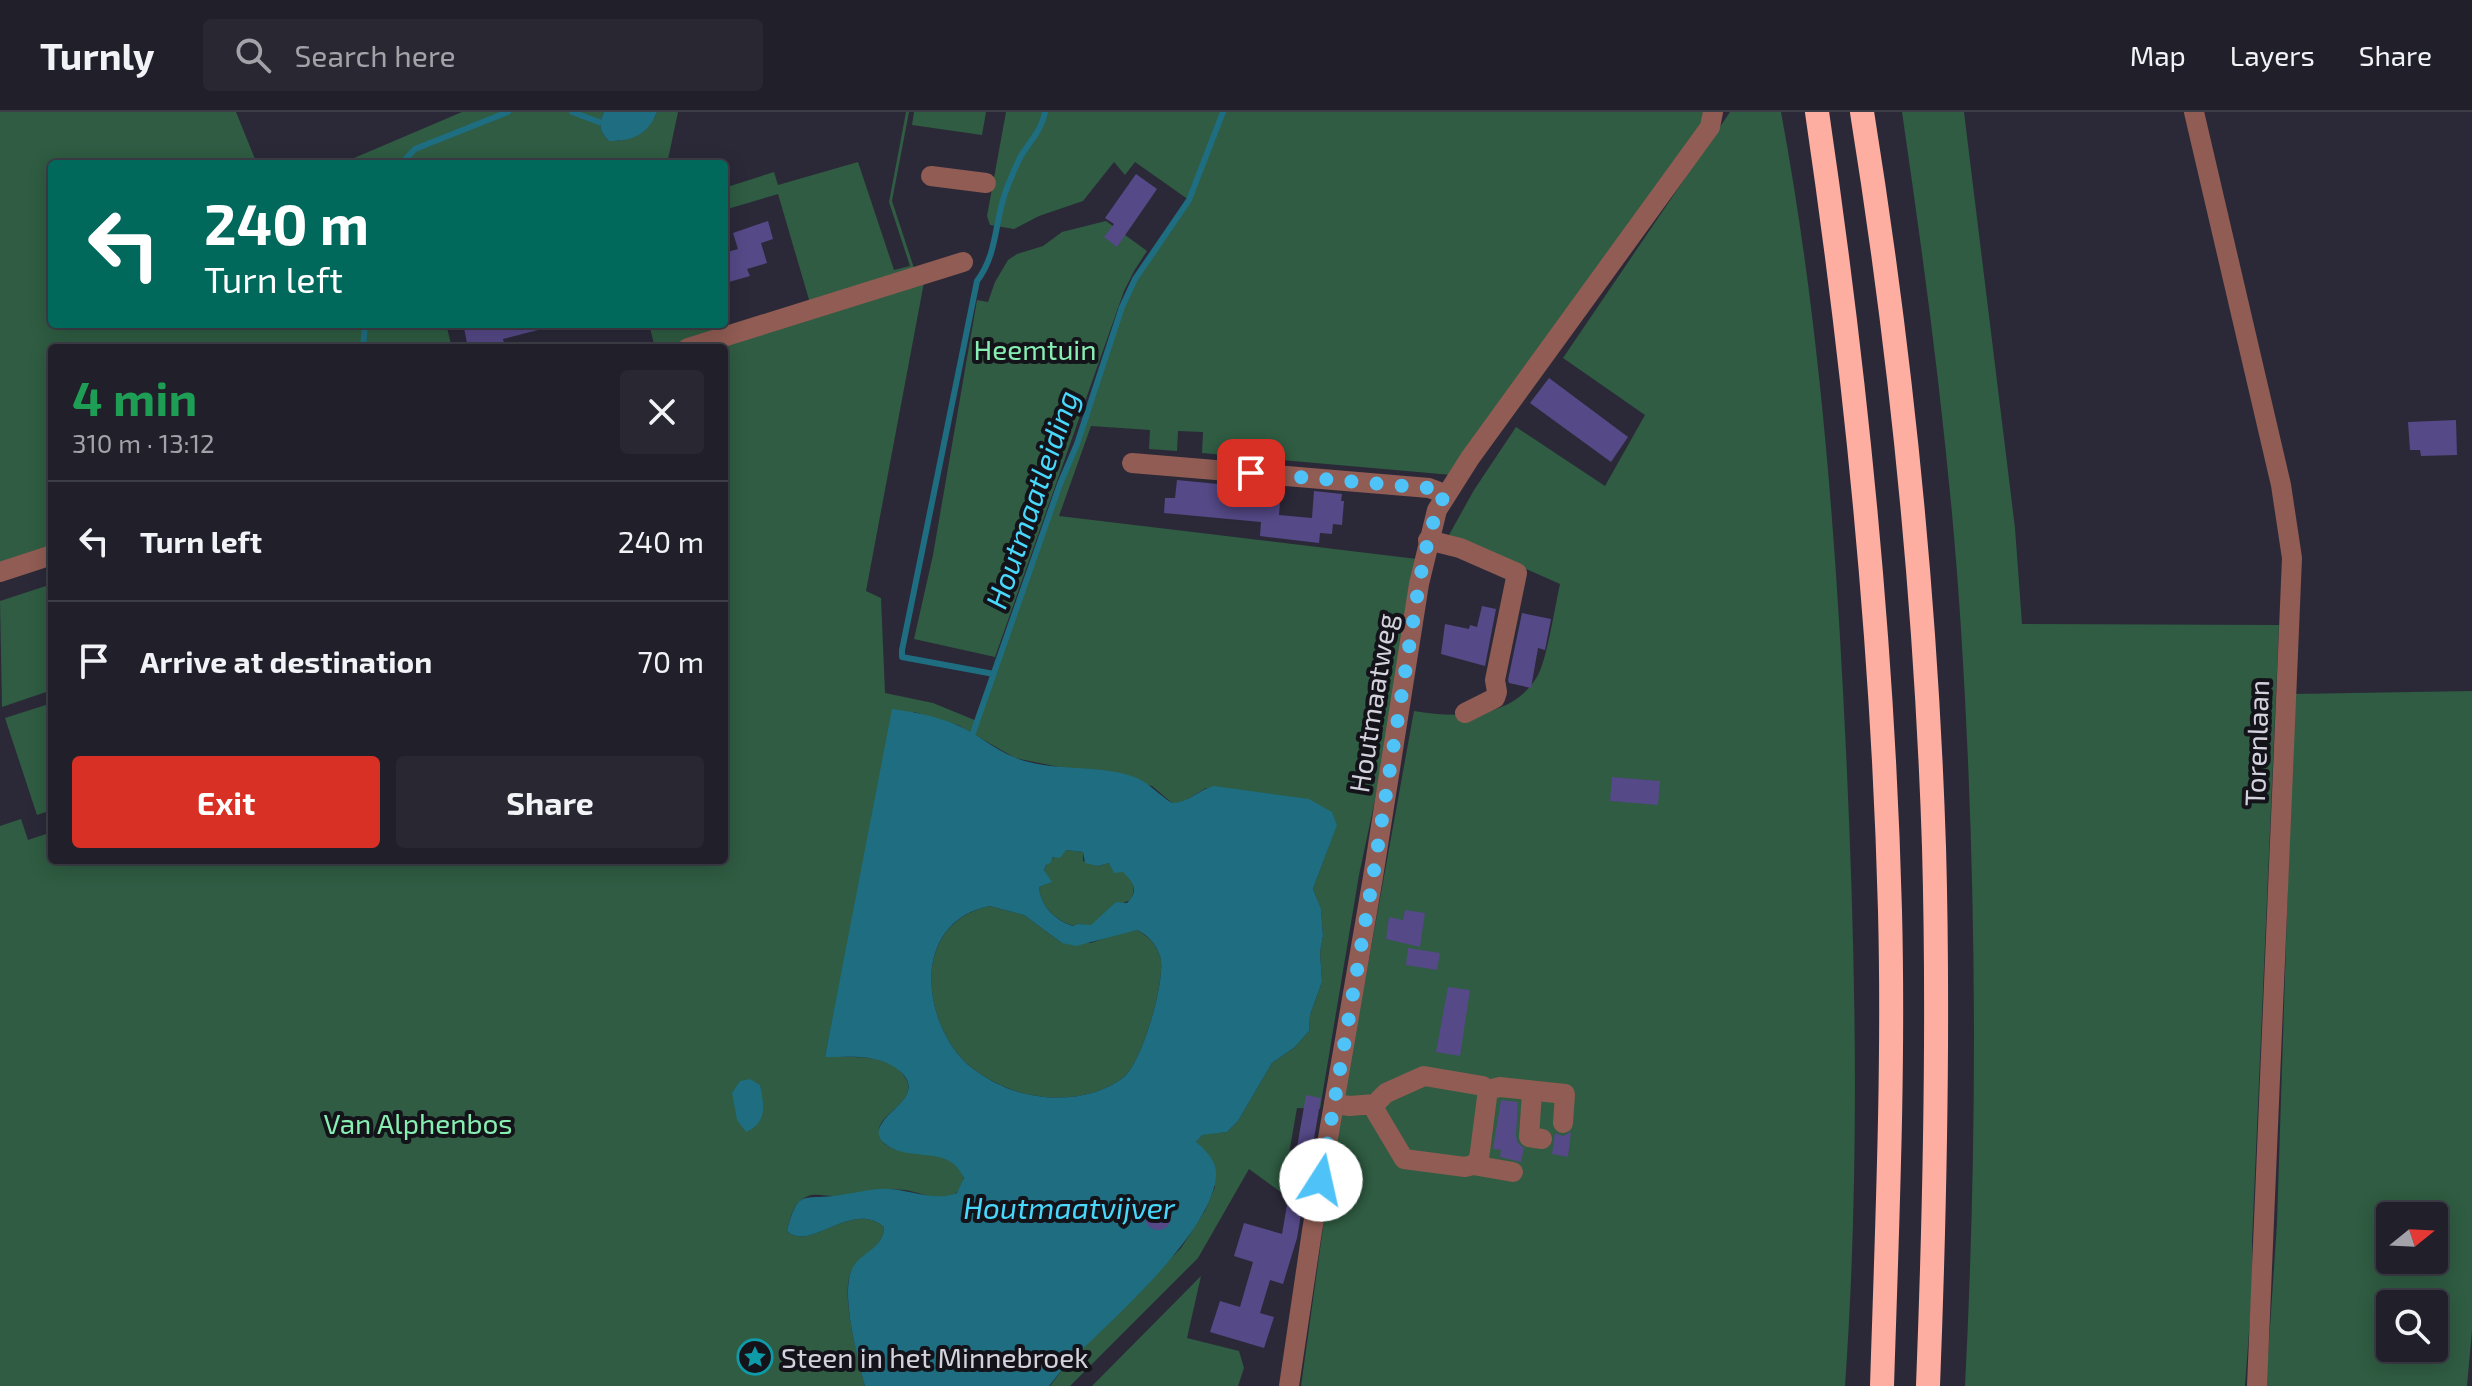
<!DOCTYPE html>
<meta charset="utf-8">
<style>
:root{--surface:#201f2a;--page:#282732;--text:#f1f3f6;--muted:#a2a2a8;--line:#3d3d47;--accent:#d93025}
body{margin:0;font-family:"Exo 2",sans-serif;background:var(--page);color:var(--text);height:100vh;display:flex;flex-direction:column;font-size:30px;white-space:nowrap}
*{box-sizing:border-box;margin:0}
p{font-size:26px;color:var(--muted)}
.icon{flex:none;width:44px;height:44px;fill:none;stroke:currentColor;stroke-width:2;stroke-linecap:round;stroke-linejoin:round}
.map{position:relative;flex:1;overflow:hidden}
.side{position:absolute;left:48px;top:232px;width:680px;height:520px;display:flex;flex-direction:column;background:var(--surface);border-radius:8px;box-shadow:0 4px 20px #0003,0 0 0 2px var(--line)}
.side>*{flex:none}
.guide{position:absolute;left:48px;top:48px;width:680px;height:168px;border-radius:8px;box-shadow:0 4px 20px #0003,0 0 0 2px var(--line);background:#00695c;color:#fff;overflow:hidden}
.needle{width:52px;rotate:72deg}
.controls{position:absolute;left:2376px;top:1090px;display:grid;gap:16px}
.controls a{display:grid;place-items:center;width:72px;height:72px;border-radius:8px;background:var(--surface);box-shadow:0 4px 20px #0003,0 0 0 2px var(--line);font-size:40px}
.pin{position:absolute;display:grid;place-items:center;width:68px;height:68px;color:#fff;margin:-34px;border-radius:16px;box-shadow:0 4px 12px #0006}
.me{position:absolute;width:88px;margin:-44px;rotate:10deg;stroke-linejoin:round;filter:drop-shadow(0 0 6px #0008)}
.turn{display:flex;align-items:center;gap:28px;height:168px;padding:0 24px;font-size:36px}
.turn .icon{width:104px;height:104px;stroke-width:2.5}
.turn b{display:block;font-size:56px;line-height:68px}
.round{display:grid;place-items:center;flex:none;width:84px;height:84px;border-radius:8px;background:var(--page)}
.head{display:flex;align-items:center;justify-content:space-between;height:136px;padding:0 24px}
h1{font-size:48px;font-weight:700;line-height:60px;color:#1e9e55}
.button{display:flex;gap:16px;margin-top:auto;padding:16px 24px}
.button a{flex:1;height:92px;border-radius:8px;background:var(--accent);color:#fff;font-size:32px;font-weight:700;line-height:92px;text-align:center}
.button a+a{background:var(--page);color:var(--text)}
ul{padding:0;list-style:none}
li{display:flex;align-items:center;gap:24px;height:120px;padding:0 24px;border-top:2px solid var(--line)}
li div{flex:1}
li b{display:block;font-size:30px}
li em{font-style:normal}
header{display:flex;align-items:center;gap:48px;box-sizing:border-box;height:112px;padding:0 40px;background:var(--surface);border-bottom:2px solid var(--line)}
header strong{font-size:38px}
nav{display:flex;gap:44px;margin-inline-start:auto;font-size:28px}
.search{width:560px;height:72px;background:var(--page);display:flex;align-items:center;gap:20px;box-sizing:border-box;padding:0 28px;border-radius:8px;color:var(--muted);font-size:30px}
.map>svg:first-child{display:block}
.green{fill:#2f5c42;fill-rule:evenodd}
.water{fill:#1e6d80;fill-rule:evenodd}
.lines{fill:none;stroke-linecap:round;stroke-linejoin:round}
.stream{stroke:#1e6d80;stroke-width:6}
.building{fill:#554987}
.minor{stroke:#905c53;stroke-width:20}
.highway{stroke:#fdaea0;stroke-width:24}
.route{stroke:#4fc3f7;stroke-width:14;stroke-dasharray:0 25.2}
.labels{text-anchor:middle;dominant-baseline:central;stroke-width:8;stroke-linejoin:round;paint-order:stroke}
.park-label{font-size:28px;fill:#88efb3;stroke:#14131a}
.street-label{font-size:28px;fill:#d4d3dd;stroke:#14131a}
.poi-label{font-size:28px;fill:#d4d3dd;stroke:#14131a;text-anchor:start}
.water-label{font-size:30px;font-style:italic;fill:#48d8fb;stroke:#14131a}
</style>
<header>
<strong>Turnly</strong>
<div class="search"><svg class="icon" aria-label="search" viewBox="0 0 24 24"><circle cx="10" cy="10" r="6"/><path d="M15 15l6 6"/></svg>Search here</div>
<nav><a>Map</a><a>Layers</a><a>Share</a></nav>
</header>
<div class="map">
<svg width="2472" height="1274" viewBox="0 0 2472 1274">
<rect width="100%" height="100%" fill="#2b2938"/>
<g class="green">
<path d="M0,0H236L257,52H52V212H446L452,236H52V433L0,450Z"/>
<path d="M462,0H604C598,13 599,19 609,29H619L655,5L657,0H678L667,52H340Z"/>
<path d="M906,0H909L892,89L914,156L810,191L778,82L724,98V76L774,60L778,73L858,50L894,158L910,154L889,90Z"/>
<path d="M914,0H986L982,23L912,13Z"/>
<path d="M1006,0H1705L1701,13L1452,363L1202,341L1203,320L1178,319L1177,339L1149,337L1150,318L1091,314L1059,404L1417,447L1394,598L1359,763L1320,997L1297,996L1282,1081L1249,1057L1198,1146L1070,1274H1050L1065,1254L1181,1136L1205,1099L1215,1075L1196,1030L1202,1022L1227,1020L1238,1009L1272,951L1295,935L1309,919L1310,903L1322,870L1320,840L1323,824L1321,798L1313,777L1329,734L1206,676L1181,691H1172L1152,674L1015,646L958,613L914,600L856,792L825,945C850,946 894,939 907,969C917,993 871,1003 880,1025C891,1052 956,1030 963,1064C966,1074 956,1084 946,1085C932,1087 918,1080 905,1078C880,1075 862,1081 838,1084C829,1085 817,1081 808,1084C793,1090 791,1105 787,1119C810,1141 852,1087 884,1115C884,1137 861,1141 852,1158C839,1180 859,1249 865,1274H0V714L21,707L28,728L52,720V748H724V236H703L925,165L866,479L881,486L885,581L933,591L977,609L1060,372L1077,332L1122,195L1135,167L1189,88L1135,50L1125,63L1114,50L1083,89L1039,104L1014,117L990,113L987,104Z"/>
<path d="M1730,0H1781C1820,210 1836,425 1846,639C1856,850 1860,1063 1845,1274H1301L1332,1051L1414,599C1456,606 1513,608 1538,563C1547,547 1555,494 1560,472L1449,423L1474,378L1516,315L1605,374L1645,303L1563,246Z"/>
<path d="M1902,0H1964L2015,416L2022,512L2279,513L2252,1130L2253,1166L2245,1274H1965C1978,1021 1977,769 1961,517C1950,344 1927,171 1902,0Z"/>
<path d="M1106,109L1147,139L1134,159L1124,179L995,545L914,527L933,443L977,188L988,190L995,170L1008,148L1017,142L1043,134L1062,120Z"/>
<path d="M724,210L727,219L678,236H655L649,212Z"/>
<path d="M52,472V578L2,595L0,489Z"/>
<path d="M2472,579V1218L2467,1274H2266L2277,1111L2294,582ZM2390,1104H2434V1148H2390ZM2390,1192H2434V1236H2390Z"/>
<path d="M52,591V698L37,703L5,606Z"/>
<path d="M1066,738L1083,740V749L1098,754L1109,751C1126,760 1140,767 1131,788L1114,794L1091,814L1078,812L1074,814C1055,808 1041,795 1039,775L1051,770L1044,758C1048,747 1057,743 1066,738Z"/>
<path d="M990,794L1024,803L1062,831H1091L1124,819L1137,818C1148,824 1156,832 1160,844C1167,866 1142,950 1124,965C1099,985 1062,989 1031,983C1007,979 972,961 957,941C919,892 918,809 990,794Z"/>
<path d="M1201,1164L1187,1226L1239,1239L1244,1256L1238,1274H1092Z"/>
</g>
<g class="water">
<path d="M604,0H657C648,23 632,29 609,29C599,19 598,13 604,0Z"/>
<path d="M892,597C914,600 936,604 957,613C978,622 995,638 1016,646C1055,661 1099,651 1137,666C1150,672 1159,683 1172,691C1188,691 1198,678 1214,674L1309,687L1332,700L1337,713L1313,777L1321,797L1323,824L1320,840L1322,870L1310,903L1309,919L1295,935L1272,951L1238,1009L1227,1020L1202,1023L1196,1030C1205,1037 1216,1049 1216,1060C1218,1117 1105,1214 1065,1254L1049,1274H865C858,1247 840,1182 852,1157C860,1140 884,1137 884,1115C852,1087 810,1141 787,1119C799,1075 802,1089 840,1083C857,1081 872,1076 889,1077C912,1078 935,1090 957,1081L964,1066C949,1031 909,1052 884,1031C865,1014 902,996 907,982C911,973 907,966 901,960C880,941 850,945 825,945ZM1066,738L1083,740L1085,751L1098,754L1109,751L1114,761L1123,760C1133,770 1140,778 1127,791L1116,790L1091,813L1078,812L1073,814C1055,808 1041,795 1039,775L1052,770L1044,758L1046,753L1050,751L1053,745L1060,746ZM990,794L1024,803L1062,831L1076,834L1137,818C1148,823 1156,832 1160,844C1167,866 1142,950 1124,965C1099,985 1062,989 1031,983C1006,979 972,961 957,941C919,892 918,808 990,794Z"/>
<path d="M750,967L760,973C764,993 768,1010 746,1020L737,1008L732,981L740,969Z"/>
</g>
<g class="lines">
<g class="stream">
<path d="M572,0L599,10"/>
<path d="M401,52L415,37L508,0"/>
<path d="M363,236L365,212"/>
<path d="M994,562L902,545V538L977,169C999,140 994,106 1008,73C1012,64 1016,53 1021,44C1030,29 1042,18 1045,0"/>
<path d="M973,621L1060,372L1077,332L1122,195L1135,167L1189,88L1223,0"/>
</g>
</g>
<g class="building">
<path d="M1136,62L1157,77L1117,135L1104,125L1114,112L1105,106Z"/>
<path d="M768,109L773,127L761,131L767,151L747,157L750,164L729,170L724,156V141L738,137L733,121Z"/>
<path d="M482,212H537L538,218L503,227L505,236H468L464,216Z"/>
<path d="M1549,266L1628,325L1611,350L1530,291Z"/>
<path d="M2456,308L2457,343L2421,344L2420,338H2410L2408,310Z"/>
<path d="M1177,368L1281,378L1279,403L1312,406L1314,379L1342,382L1341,389H1344L1342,413L1333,412L1332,422L1320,421L1319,431L1260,424L1261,410L1164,401L1165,386H1175Z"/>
<path d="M1482,494L1496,497L1485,554L1441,542L1445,512L1469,517L1470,513L1477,515Z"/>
<path d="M1522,501L1551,507L1545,538L1538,536L1531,576L1509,571L1508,568Z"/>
<path d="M1612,665L1660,669L1658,693L1610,689Z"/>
<path d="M1405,798L1425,801L1420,835L1386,827L1389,805L1403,808Z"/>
<path d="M1408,836L1440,841L1437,858L1406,853Z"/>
<path d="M1448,875L1470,878L1460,944L1436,940Z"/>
<path d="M1306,983L1321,986L1297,1126L1283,1172L1270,1168L1260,1201L1274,1205L1264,1236L1210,1220L1220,1189L1240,1195L1253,1150L1234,1144L1244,1111L1282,1122Z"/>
<path d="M1501,988L1518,990L1516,1024L1518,1031L1524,1036L1521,1050L1500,1045L1501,1038L1493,1037Z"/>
<path d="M1571,1020L1568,1045L1552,1042L1555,1021L1563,1024Z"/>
<circle cx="1158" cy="1105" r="13"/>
</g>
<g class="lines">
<g class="minor">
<path d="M2194,0L2281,373L2292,446L2257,1274"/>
<path d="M931,64L986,71"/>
<path d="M688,236L963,150"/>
<path d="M1132,351L1429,376L1445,382"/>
<path d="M1428,428L1460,436L1517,461L1495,568L1497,580L1495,586L1465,601"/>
<path d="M0,460L52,443"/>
<path d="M1487,978L1500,975L1565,982L1563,1011"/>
<path d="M1532,980L1529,1025L1542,1027"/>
<path d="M1334,992L1350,994L1375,992L1376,1000L1404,1047L1465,1055L1473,1053L1479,1047L1487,985V978L1483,974L1424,964L1386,981L1375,992"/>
<path d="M1473,1053L1513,1060"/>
<path d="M1289,1274L1312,1119L1373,765L1419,472L1437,398L1470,346L1710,15L1713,0"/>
</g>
<g class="highway">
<path d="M1817,0C1856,265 1883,531 1890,799C1894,957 1887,1116 1882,1274"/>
<path d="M1862,0C1901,242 1926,489 1934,735C1939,915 1935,1094 1928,1274"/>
</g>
</g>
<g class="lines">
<path class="route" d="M1251,361L1429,376L1445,382C1430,411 1425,441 1419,472L1373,765L1321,1068"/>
</g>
<defs>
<symbol id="sight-ring" viewBox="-11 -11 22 22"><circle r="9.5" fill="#14131a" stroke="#0f9aa8" stroke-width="1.5"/><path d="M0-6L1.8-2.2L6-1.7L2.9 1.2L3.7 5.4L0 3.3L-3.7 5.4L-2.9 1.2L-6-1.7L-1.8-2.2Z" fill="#0f9aa8"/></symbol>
</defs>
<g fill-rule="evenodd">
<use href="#sight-ring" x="735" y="1225" width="40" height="40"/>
</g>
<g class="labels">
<g class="park-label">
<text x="1035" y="237">Heemtuin</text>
<text x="418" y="1011">Van Alphenbos</text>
</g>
<g class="street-label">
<text transform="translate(1372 591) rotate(-81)">Houtmaatweg</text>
<text transform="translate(2256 631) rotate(-88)">Torenlaan</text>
</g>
<g class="poi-label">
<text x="781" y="1245">Steen in het Minnebroek</text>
</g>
<g class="water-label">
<text transform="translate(1031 387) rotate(-71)">Houtmaatleiding</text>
<text x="1069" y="1095">Houtmaatvijver</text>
</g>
</g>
</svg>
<div class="controls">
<a><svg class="needle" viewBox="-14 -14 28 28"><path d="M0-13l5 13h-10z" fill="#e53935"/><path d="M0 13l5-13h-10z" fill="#a2a2a8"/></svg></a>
<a><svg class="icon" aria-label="search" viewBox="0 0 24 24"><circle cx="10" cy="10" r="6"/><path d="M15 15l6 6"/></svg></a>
</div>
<div class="pin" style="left:1251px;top:361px;background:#d93025"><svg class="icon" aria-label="arrive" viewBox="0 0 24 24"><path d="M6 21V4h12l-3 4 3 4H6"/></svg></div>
<svg class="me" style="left:1321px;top:1068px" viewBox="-20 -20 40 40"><circle r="19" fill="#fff"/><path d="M0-13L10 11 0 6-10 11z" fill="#4fc3f7"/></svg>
<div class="guide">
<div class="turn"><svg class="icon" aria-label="left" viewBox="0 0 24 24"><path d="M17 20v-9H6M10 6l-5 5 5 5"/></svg><div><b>240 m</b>Turn left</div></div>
</div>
<section class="side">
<div class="head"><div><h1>4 min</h1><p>310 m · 13:12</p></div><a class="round"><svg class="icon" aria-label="close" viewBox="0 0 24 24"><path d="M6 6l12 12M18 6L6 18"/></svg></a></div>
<ul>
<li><svg class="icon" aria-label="left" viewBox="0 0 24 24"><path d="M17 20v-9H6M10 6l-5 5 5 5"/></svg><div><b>Turn left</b></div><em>240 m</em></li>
<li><svg class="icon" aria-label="arrive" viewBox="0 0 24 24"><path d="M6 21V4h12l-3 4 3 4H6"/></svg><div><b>Arrive at destination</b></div><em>70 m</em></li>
</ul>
<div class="button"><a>Exit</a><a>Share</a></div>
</section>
</div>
